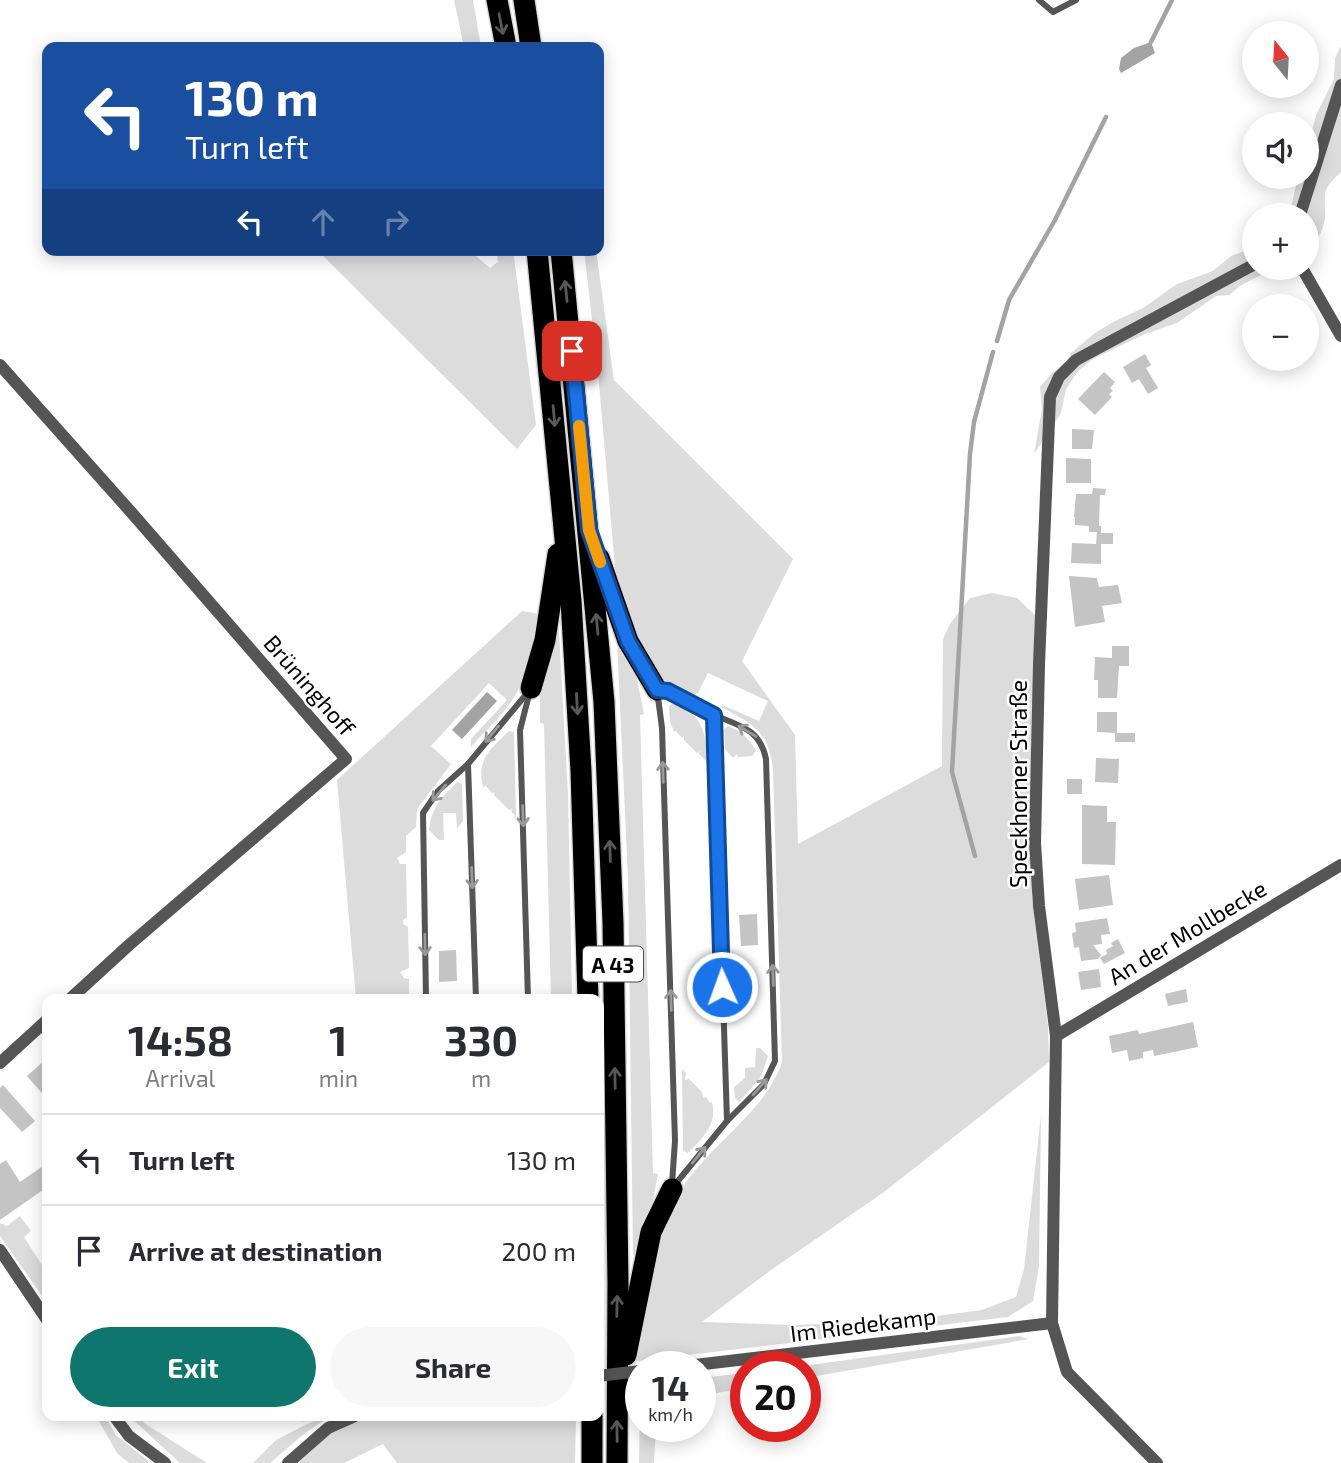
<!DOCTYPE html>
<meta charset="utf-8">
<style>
:root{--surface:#fff;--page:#f7f7f7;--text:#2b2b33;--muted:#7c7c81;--line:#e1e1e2;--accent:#0f766e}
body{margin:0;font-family:"Exo 2",sans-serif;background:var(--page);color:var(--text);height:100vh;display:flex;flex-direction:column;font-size:26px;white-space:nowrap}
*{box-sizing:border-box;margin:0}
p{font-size:23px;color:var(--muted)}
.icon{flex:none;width:38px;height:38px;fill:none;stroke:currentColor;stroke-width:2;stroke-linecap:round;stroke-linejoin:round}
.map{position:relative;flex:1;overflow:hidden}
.panel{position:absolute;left:42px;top:994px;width:562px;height:427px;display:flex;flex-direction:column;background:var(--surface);border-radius:14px;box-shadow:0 4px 18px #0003}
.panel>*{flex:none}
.top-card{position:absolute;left:42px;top:42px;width:562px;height:214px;border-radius:14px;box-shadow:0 4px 18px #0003;background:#1a4fa0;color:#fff;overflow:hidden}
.needle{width:46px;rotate:342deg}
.tools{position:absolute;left:1242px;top:21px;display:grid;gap:14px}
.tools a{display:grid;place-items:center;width:77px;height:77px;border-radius:50%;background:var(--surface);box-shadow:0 4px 18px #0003;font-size:35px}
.speed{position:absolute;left:625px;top:1351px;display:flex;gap:14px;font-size:35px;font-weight:700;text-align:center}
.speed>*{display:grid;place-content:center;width:91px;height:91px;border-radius:50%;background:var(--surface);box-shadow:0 4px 18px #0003;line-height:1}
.speed small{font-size:18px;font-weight:400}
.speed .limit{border:10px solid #d22;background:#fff;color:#111}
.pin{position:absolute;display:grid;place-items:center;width:60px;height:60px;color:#fff;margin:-30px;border-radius:14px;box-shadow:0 4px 10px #0006}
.me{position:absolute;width:77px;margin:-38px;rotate:358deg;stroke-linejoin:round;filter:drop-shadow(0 0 5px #0008)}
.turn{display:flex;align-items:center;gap:24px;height:147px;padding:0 28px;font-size:32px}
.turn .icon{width:91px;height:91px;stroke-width:2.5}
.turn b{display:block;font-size:49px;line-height:60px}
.lanes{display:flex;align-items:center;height:66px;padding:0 28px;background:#0003;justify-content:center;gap:35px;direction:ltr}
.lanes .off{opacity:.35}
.eta{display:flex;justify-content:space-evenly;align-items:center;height:119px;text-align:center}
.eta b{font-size:42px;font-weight:700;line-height:49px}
.button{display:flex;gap:14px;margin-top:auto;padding:14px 28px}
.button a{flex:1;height:80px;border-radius:42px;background:var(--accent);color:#fff;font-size:28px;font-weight:700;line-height:80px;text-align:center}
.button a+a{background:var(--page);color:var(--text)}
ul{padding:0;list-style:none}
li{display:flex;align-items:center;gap:21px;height:91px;padding:0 28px;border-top:2px solid var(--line)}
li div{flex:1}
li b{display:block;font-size:26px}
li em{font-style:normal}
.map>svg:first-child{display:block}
.green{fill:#dcdcdc}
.water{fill:#a3a3a3}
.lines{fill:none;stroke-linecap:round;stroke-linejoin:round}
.stream{stroke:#a3a3a3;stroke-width:4.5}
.building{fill:#c4c4c4}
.highway-casing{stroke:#dbdbdb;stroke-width:24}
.lane{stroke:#555;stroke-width:6}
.street{stroke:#555;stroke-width:12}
.highway{stroke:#000;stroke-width:21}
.street-bridge{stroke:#555;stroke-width:12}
.oneway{stroke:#595959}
.oneway2{stroke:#999}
.route-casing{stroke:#114b97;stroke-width:18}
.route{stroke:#1a73e8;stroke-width:12}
.slow{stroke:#f59e0b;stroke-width:12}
.labels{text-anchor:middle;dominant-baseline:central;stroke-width:5;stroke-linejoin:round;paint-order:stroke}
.shield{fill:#fff;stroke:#4c4c4c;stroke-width:2}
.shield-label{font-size:21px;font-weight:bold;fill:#000}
.street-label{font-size:23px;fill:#000;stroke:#fff}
</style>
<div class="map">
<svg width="1341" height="1463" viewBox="0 0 1341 1463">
<rect width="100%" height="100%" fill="#fff"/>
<g class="green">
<path d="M454,0H473L481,47H464Z"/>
<path d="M1341,46V172C1320,191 1326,193 1325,218C1324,228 1317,240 1313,250L1307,248V215H1286L1291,207L1298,177H1307V153L1316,115L1334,79L1335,58Z"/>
<path d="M1255,247V268H1272C1258,279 1242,281 1230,295L1216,296L1177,323L1145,334L1093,359L1078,371L1066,389L1061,413L1034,454L1042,409L1040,387L1052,373L1067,361L1071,353L1095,333L1113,322L1143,308L1177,284L1213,271L1231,256Z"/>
<path d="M317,250H469L490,268L498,262L496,250H513L536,425L517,449Z"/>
<path d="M584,250H596L614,380L793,559L742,661L795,735L798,844L942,766L943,639L950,624L970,598L992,593L1017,598L1035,615L1032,898L1048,1026L1049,1062L884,1192L771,1270L702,1322L792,1325L899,1321L982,1310L1016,1297L1024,1269L1041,1115L1039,1266L1033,1301L1008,1317L637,1361C644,1325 642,1285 654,1250C658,1238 664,1227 669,1216C673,1206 677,1195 683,1187C711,1143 766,1111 782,1062L773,770C769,731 753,724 721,707L722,705L759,721L768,701L708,673L698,693L693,695L667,682L644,657L617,591L598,372Z"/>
<path d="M522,611L539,614C536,645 527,681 508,706C497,721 483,733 471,747V739L507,700L489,683L431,746L451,764L417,809L416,827L406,836V852L397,858L400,864H406L407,917L403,920V924L408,927L409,968L400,972L404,978L409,979V999H356L337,780Z"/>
<path d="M558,615L568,794L572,999H551L544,724L540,723V682Z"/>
<path d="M617,640L636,674L644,714L640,715L653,1173L658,1174L651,1210L637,1256L633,1255L628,879Z"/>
<path d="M674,703C703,716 706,731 707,762L699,754L700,751L697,753L684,740V736L682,738L676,731L674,732L670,721L669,706Z"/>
<path d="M728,726C741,732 750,738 756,751L752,756L738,757L737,754L733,758L725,749L724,729Z"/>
<path d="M509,731L514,732L516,818H513L515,816L511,811L513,809L509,810L494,795L495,792L492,793L486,786L483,787C476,759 491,749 509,731Z"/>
<path d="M457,782L462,784L463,821L457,829L456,813H443L444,840H439L429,830C431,812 437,803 449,790L452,791L450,789Z"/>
<path d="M756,1048H760L768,1056L761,1077L739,1102L735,1098L734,1087L745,1078V1068L755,1067Z"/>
<path d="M682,1069L686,1073L685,1080L689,1079L702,1092L703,1098L706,1097L710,1103L712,1102C718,1125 702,1138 688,1153L683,1151Z"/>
<path d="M20,1216L31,1231L24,1237L47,1273V1303L0,1236V1223L7,1226Z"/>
<path d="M1019,1336L1029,1339L805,1378V1367H796Z"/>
<path d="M745,1373V1388L700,1396V1378Z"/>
<path d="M640,1401V1426H656L654,1463H639Z"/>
<path d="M96,1416H105L116,1435L151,1463H129L117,1453Z"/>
<path d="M129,1416H139L144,1423L207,1463H180Z"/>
<path d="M307,1416H331L305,1433L270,1463H253L276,1440L321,1417L302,1422Z"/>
<path d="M363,1416H576L575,1463H397L383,1444L344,1463H293L329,1431Z"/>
</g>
<g class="water">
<path d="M1151,42L1155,53L1121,73L1119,69L1121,58L1134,48Z"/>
<path d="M487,692L497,701L462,739L452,730Z"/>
</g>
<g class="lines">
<g class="stream">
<path d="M1151,42L1172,0"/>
<path d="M997,341L1009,300L1055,220L1106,117"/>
<path d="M975,856L952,772L970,454L974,422L993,352"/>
</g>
</g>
<g class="building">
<path d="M1145,354L1151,365L1146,368L1158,388L1148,394L1139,379L1132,383L1123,367Z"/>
<path d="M1104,372L1115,382L1110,388L1113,391L1109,394L1112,397L1095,415L1078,399Z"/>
<path d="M1072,429L1094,430L1092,449H1072Z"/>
<path d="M1066,458L1091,459V483H1066Z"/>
<path d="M1093,488L1106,489L1105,495H1100L1099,526H1101V533H1113V544H1101V564L1071,563L1072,543L1096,544L1097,532H1089V526L1075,525V517H1074L1076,494H1092Z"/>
<path d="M1069,576L1097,578L1099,587L1118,585L1122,603L1102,606L1105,622L1075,627Z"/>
<path d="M1112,646H1129V666H1119L1117,698H1098V680H1094L1095,657L1112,658Z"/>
<path d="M1097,712H1117V733L1097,732Z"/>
<rect x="1115" y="733" width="20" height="9"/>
<path d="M1096,758L1119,759L1118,783L1095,782Z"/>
<rect x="1067" y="779" width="15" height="15"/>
<path d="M1082,805L1107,806V822H1116L1115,865L1082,864Z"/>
<path d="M1109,875L1113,905L1079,910L1075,879Z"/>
<path d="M757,914L758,945L741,946L739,915Z"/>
<path d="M1107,918L1110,934L1101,935L1102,944L1093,945L1101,955L1098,959L1081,961L1079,947L1074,948L1072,933L1076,932L1075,923Z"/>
<path d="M1118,939L1125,953L1104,964L1100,958L1107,954L1106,950L1113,946L1111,943Z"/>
<path d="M456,950L457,981L439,982V951Z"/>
<path d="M1099,969L1101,987L1081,990L1078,972Z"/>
<path d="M1186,989L1188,1002L1168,1006L1165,994Z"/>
<path d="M1193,1022L1198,1047L1154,1056L1153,1050L1143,1052V1058L1129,1061L1127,1050L1112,1053L1109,1036L1138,1030L1139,1034Z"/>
<path d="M45,1060L47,1063V1099L27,1076Z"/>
<path d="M3,1085L35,1121L22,1132L0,1108V1088Z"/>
<path d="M6,1160L20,1182L43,1166L47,1173V1187L0,1220V1164Z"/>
</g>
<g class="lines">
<defs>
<g id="highway">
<path d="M497,0L506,47"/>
<path d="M524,0L531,47"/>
<path d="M537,250L571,601L581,771L588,999"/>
<path d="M561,250L604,702L613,923L618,1283L617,1463"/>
<path d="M599,558L628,641L657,690"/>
<path d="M531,688L545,640L558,554"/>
<path d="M626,1355L651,1232L672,1189"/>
<path d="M592,1463V1416"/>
</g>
</defs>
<use href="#highway" class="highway-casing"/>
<g class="lane">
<path d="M1039,0L1053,12L1076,0"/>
<path d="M426,999L423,813L438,791L468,764"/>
<path d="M476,999L468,764L529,691"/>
<path d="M528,999L520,730L530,691"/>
<path d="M672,1184L675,1141L662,728L657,690L668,691L714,715L727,1121"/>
<path d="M673,1187L727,1121L764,1084L775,1061L766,759C760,729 740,726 714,715"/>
</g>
<g class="street">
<path d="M1300,215L1341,85"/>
<path d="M1302,268L1341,336"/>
<path d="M0,365L131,512L346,759L129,945L70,999"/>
<path d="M1056,1036L1341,865"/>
<path d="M0,1063L47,1020"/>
<path d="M0,1250L47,1320"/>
<path d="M678,1367L1052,1323"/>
<path d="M114,1416L129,1436L165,1463"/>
<path d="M288,1463L328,1428L355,1416"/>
<path d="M1157,1463L1067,1372L1052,1323L1056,1036L1039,906L1035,843L1039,664L1050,397L1059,377L1076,360L1255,264"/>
</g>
<use href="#highway" class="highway"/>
<path class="street-bridge" d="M598,1376L640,1371"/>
</g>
<defs><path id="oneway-shaft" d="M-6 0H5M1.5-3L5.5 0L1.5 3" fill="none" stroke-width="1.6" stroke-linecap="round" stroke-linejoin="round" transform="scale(1.75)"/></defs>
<g class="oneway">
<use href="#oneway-shaft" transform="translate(501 24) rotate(79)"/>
<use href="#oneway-shaft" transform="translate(566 291) rotate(-96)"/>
<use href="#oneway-shaft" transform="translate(554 416) rotate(85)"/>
<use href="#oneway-shaft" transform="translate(597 624) rotate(-95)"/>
<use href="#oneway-shaft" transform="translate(577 704) rotate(87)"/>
<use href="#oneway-shaft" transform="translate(610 851) rotate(-92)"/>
<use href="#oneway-shaft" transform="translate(615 1078) rotate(-91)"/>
<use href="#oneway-shaft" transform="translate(617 1306) rotate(-89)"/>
<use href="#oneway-shaft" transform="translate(617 1431) rotate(-91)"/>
</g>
<g class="oneway2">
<use href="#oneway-shaft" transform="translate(747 731) rotate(-149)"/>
<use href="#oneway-shaft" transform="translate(492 734) rotate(130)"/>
<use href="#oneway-shaft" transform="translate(663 772) rotate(-92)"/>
<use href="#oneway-shaft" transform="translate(439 793) rotate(130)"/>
<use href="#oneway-shaft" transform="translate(523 816) rotate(88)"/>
<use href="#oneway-shaft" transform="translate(472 878) rotate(88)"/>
<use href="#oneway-shaft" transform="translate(425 945) rotate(89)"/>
<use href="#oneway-shaft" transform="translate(773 975) rotate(-92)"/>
<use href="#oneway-shaft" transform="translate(671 1000) rotate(-92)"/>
<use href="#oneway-shaft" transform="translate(760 1087) rotate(-49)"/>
<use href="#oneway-shaft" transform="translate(699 1155) rotate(-51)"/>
</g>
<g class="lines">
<defs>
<path id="route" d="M572,351L589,530L628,641L657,690L668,691L714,715L722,987"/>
</defs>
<use href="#route" class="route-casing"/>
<use href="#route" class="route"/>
<path class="slow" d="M579,426L589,530L600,562"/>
</g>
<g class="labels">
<rect class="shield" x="583" y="946.5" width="60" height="35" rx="5"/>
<g class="shield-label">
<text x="613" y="964">A 43</text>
</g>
<g class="street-label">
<text transform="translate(310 685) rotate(49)">Brüninghoff</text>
<text transform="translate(1018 784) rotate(-90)">Speckhorner Straße</text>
<text transform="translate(1187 932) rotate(-31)">An der Mollbecke</text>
<text transform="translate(863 1324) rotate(-7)">Im Riedekamp</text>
</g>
</g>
</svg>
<div class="tools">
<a><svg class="needle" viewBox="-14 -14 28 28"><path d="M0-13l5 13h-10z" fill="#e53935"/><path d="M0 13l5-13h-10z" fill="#7c7c81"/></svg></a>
<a><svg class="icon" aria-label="sound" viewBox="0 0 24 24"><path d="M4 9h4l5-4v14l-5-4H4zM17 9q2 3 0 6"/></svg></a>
<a>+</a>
<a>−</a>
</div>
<div class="speed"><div>14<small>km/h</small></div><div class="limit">20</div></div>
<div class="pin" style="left:572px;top:351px;background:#d93025"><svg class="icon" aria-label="arrive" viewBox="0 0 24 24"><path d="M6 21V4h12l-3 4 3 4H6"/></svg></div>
<svg class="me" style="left:722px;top:987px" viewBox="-20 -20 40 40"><circle r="17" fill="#1a73e8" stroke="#fff" stroke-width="3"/><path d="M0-11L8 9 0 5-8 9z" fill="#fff"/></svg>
<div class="top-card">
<div class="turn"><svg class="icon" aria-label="left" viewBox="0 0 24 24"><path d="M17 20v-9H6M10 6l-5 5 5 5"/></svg><div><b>130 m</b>Turn left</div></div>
<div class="lanes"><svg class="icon" aria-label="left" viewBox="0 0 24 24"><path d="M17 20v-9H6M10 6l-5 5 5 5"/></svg><svg class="icon off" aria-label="ahead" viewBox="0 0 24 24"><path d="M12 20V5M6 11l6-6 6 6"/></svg><svg class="icon off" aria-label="right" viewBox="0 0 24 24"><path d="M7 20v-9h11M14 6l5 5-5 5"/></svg></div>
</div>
<section class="panel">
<div class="eta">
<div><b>14:58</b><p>Arrival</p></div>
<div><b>1</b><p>min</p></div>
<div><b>330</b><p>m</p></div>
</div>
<ul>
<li><svg class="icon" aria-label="left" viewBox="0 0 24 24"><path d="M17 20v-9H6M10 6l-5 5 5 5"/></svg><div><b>Turn left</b></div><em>130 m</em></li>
<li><svg class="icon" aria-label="arrive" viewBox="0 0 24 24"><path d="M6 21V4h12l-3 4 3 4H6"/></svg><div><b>Arrive at destination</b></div><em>200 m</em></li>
</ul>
<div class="button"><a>Exit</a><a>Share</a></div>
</section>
</div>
